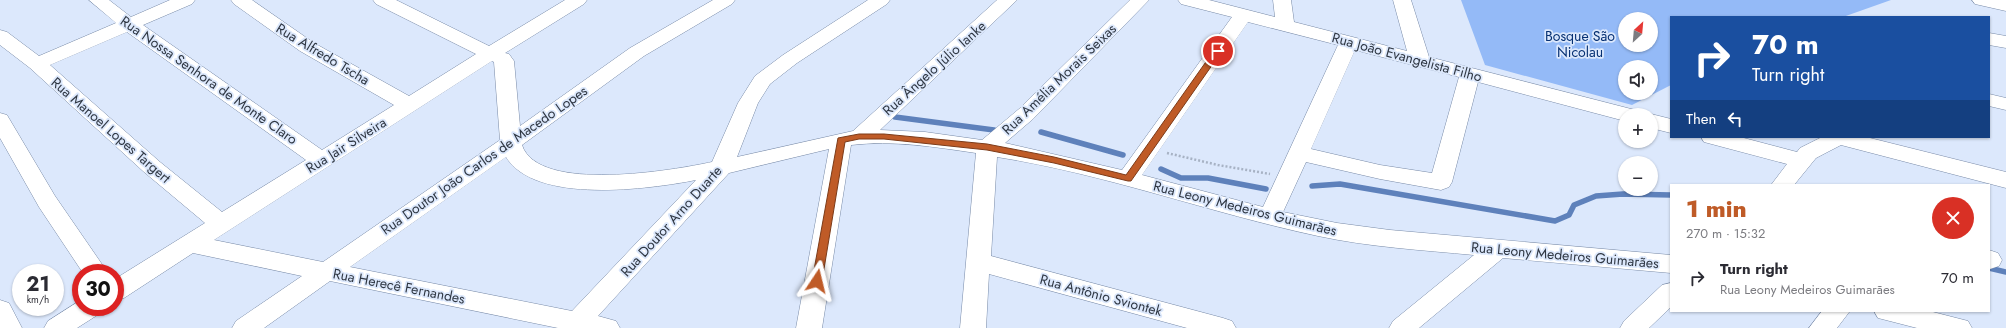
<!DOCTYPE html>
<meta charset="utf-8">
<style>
:root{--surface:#fff;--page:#f7f7f7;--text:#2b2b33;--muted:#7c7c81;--accent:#bf5b27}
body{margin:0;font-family:Jost,sans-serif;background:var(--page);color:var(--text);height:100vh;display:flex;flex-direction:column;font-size:15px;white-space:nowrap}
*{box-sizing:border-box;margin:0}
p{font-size:13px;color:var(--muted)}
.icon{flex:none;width:22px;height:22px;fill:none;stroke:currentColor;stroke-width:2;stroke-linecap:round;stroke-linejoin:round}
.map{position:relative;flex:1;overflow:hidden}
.panel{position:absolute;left:1670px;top:184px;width:320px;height:128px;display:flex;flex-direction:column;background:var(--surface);border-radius:0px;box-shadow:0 1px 3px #0004}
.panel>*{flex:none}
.top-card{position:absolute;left:1670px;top:16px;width:320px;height:122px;border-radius:0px;box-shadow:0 1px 3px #0004;background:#1a4fa0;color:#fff;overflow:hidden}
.needle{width:26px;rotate:26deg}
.fabs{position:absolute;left:1618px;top:12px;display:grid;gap:8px}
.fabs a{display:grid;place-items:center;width:40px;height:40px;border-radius:50%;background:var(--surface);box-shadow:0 1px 3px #0004;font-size:20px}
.speed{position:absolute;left:12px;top:264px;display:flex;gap:8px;font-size:20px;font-weight:700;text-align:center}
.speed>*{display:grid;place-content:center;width:52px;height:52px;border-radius:50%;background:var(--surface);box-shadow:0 1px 3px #0004;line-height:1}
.speed small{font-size:10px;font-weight:400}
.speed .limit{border:6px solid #d22;background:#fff;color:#111}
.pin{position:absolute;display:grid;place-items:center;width:34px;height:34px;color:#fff;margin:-17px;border:2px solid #fff;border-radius:50%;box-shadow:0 1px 4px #0007}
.me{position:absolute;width:44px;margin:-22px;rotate:10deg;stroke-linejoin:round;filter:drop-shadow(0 0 3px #0008)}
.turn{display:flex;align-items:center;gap:14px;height:84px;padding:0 16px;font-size:18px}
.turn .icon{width:52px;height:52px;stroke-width:2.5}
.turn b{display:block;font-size:28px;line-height:34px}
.then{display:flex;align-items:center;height:38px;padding:0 16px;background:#0003;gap:8px;font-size:15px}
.round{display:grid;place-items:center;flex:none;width:42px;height:42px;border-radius:21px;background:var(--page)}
.headline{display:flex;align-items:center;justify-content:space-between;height:68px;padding:0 16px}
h1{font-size:24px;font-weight:800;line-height:30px;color:var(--accent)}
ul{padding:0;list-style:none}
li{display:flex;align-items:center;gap:12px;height:52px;padding:0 16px}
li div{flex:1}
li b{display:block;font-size:15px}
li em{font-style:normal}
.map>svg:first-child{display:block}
.green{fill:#94baf7;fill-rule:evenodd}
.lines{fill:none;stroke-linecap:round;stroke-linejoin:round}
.stream{stroke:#5e81bb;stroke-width:5.5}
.minor-casing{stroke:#788aa7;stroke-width:1}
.path{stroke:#a7b2c4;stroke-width:2.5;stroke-dasharray:2 2;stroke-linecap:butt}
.minor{fill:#fff;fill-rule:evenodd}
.route{fill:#bf5b27;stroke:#7c3b19}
.labels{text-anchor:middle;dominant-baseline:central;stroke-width:3.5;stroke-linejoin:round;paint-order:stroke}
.park-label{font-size:14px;fill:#063073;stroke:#dce8fc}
.street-label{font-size:14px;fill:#2f3743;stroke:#dce8fc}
</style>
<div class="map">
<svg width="2006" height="328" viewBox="0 0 2006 328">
<rect width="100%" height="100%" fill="#dce8fc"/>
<path class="green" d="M1461,0H1891L1843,17H1671V85L1632,105L1485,65ZM1625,19H1651V45H1625ZM1625,67H1651V93H1625Z"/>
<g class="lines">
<g class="stream">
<path d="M895,117L994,130"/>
<path d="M1041,132L1123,155"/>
<path d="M1161,169L1181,178H1208L1266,189"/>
<path d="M1312,186L1340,184L1555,221L1569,215L1574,205L1596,196L1623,194L1671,195"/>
<path d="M1989,268L2006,272"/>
</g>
<defs>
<g id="minor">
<path d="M89,0H109L131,17L170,0H195L192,4L143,25L322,150L394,105L300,51L234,4L231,0H252L314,43L409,96L476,54L376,4L373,0H396L489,46L565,0H587L584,4L505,53L509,54L514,61L520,126L630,48L713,0H735L732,4L644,56L522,145C538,194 675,170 712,162L738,103L755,76L783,55L868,0H890L887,4L797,63L770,84L758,103L737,157L853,131L997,0H1017L880,130L925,132L982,140L1019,109L1130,0H1149L1033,119L1005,143L1122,170L1232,17L1181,4L1178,0H1209L1275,17L1273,0H1291L1294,22L1407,51L1393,0H1411L1429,57L1635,110L1638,115H1625V121L1478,82L1452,182L1449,187L1441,190L1380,179L1306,162L1283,212L1337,223L1390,230L1671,255V273L1503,258L1419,328H1389L1393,321L1474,255C1422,250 1369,247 1318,236C1210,213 1106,174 997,157L991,256L1223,318L1232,321L1236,328H1187L989,274L986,328H960L976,153C935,147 893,140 851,145L822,328H796L829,149L729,173L598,316L616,321L620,328H558L330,281L264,328H232L236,321L302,276L193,253L124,298L115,300V279L205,223L144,172L30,68L0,45V30L7,32L39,56L116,23ZM1248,22L1338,45L1263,207L1142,175ZM127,32L306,160L222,212L160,162L50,65ZM1355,50L1459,77L1432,173L1380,165L1311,149ZM492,61L494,62L500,140L323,262L214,240ZM506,157C535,205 650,189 696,180L572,311L350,267Z"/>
<path d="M1972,0H2006V11L1975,4Z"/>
<path d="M1989,33L2006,36V48L1989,45Z"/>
<path d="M1989,94L2006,98V110L1989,106Z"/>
<path d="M0,113L7,115L55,196L108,273H83L39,207L0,138Z"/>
<path d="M1651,114L1671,119V133L1651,128V115H1648Z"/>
<path d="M1701,137H1740L1797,152L1800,148L1822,137H1866L2006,172V188L1841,145L1816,158L1794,185H1771L1787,164L1704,142Z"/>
<path d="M1989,250L1998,253L2002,260L1999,266L1990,269Z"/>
<path d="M1671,283V307L1649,328H1620L1624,321L1662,285Z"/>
<path d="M0,300L9,303L22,328H0Z"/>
<path d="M81,300V307H103L99,314L77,328H44L48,321Z"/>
<path d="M1822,311H1850L1837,328H1809Z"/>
<path d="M1874,311H1929L1968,321L1972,328H1917L1878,318Z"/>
</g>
</defs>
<use href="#minor" class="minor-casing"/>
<path class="path" d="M1167,153L1218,165L1270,174"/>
<use href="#minor" class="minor"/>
</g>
<path class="route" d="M1218,48L1222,51L1131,181H1128L1054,163L987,150L884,139H859L845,142L822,281L817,285L813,284L812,281L838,138L859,134H884L987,144L1054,157L1126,175L1215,49Z"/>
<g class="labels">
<g class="park-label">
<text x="1580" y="36">Bosque São<tspan x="1580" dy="16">Nicolau</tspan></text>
</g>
<g class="street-label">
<text transform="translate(323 54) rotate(31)">Rua Alfredo Tscha</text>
<text transform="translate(1407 57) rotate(15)">Rua João Evangelista Filho</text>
<text transform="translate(934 68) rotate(-42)">Rua Ângelo Júlio Ianke</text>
<text transform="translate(1059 79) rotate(-44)">Rua Amélia Morais Seixas</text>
<text transform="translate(209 80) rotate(35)">Rua Nossa Senhora de Monte Claro</text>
<text transform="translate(111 130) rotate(41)">Rua Manoel Lopes Targert</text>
<text transform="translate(346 145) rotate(-32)">Rua Jair Silveira</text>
<text transform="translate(484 160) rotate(-35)">Rua Doutor João Carlos de Macedo Lopes</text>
<text transform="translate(1245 208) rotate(14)">Rua Leony Medeiros Guimarães</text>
<text transform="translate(671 221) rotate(-48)">Rua Doutor Arno Duarte</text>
<text transform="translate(1565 255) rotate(5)">Rua Leony Medeiros Guimarães</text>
<text transform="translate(399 286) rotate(11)">Rua Herecê Fernandes</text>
<text transform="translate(1101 295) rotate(15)">Rua Antônio Sviontek</text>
</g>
</g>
</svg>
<div class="fabs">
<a><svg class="needle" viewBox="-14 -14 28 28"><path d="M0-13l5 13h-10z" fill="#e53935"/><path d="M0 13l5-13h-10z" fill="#7c7c81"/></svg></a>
<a><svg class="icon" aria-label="sound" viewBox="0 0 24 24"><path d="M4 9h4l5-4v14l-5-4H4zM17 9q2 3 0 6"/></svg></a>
<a>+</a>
<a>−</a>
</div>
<div class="speed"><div>21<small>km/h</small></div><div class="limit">30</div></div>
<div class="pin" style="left:1218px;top:51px;background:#d93025"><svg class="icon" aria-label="arrive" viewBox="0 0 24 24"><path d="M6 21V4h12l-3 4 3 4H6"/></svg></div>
<svg class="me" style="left:817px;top:281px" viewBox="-20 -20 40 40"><path d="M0-17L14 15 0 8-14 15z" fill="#bf5b27" stroke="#fff" stroke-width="4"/></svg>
<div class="top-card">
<div class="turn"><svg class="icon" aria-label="right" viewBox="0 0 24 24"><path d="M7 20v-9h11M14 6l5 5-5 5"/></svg><div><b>70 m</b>Turn right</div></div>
<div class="then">Then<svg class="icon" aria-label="left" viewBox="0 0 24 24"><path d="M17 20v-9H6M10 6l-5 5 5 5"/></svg></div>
</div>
<section class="panel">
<div class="headline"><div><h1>1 min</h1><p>270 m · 15:32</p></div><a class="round" style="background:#d93025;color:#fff"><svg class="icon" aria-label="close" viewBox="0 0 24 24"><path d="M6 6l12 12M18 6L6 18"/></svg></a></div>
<ul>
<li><svg class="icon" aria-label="right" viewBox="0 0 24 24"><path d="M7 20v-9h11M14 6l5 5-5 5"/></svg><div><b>Turn right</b><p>Rua Leony Medeiros Guimarães</p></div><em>70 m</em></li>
</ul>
</section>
</div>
